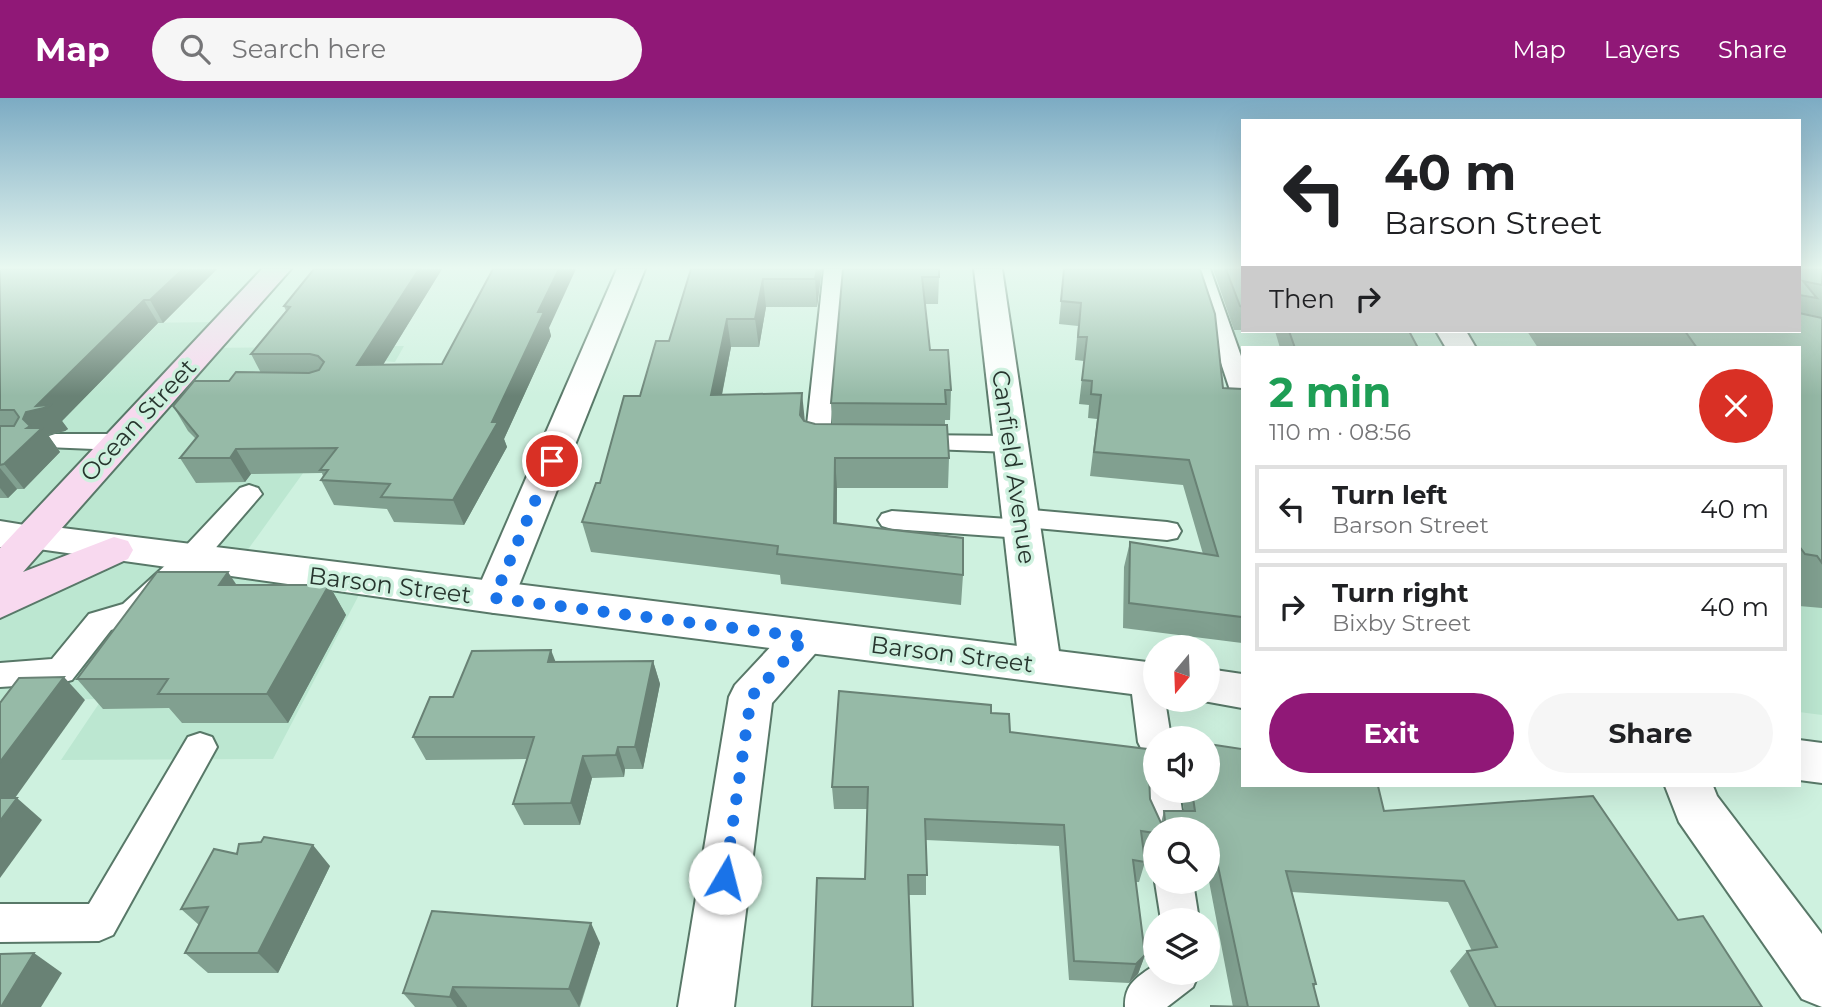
<!DOCTYPE html>
<meta charset="utf-8">
<style>
:root{--surface:#fff;--page:#f6f6f6;--text:#202124;--muted:#757577;--line:#e0e0e0;--accent:#901877}
body{margin:0;font-family:Montserrat,sans-serif;background:var(--page);color:var(--text);height:100vh;display:flex;flex-direction:column;font-size:26px;white-space:nowrap}
*{box-sizing:border-box;margin:0}
p{font-size:23px;color:var(--muted)}
.icon{flex:none;width:38px;height:38px;fill:none;stroke:currentColor;stroke-width:2;stroke-linecap:round;stroke-linejoin:round}
.map{position:relative;flex:1;overflow:hidden}
.side{position:absolute;left:1241px;top:248px;width:560px;height:441px;display:flex;flex-direction:column;background:var(--surface);border-radius:0px;box-shadow:0 7px 28px #0002}
.side>*{flex:none}
.banner{position:absolute;left:1241px;top:21px;width:560px;height:214px;border-radius:0px;box-shadow:0 7px 28px #0002;background:#fff;color:var(--text);overflow:hidden}
.needle{width:46px;rotate:199deg}
.fabs{position:absolute;left:1143px;top:537px;display:grid;gap:14px}
.fabs a{display:grid;place-items:center;width:77px;height:77px;border-radius:50%;background:var(--surface);box-shadow:0 7px 28px #0002;font-size:35px}
.pin{position:absolute;display:grid;place-items:center;width:60px;height:60px;color:#fff;margin:-30px;border:4px solid #fff;border-radius:50%;box-shadow:0 2px 7px #0007}
.me{position:absolute;width:77px;margin:-38px;rotate:8deg;stroke-linejoin:round;filter:drop-shadow(0 0 5px #0008)}
.turn{display:flex;align-items:center;gap:24px;height:147px;padding:0 28px;font-size:32px}
.turn .icon{width:91px;height:91px;stroke-width:2.5}
.turn b{display:block;font-size:49px;line-height:60px}
.then{display:flex;align-items:center;height:66px;padding:0 28px;background:#0003;gap:14px;font-size:26px}
.round{display:grid;place-items:center;flex:none;width:74px;height:74px;border-radius:37px;background:var(--page)}
.summary{display:flex;align-items:center;justify-content:space-between;height:119px;padding:0 28px}
h1{font-size:42px;font-weight:700;line-height:52px;color:#1e9e55}
.action{display:flex;gap:14px;margin-top:auto;padding:14px 28px}
.action a{flex:1;height:80px;border-radius:42px;background:var(--accent);color:#fff;font-size:28px;font-weight:700;line-height:80px;text-align:center}
.action a+a{background:var(--page);color:var(--text)}
ul{padding:0;list-style:none}
li{display:flex;align-items:center;gap:21px;height:88px;margin:0 14px 10px;padding:0 14px;border:4px solid var(--line);border-radius:0px}
li div{flex:1}
li b{display:block;font-size:26px}
li em{font-style:normal}
header{display:flex;align-items:center;gap:42px;box-sizing:border-box;height:98px;padding:0 35px;background:var(--accent);color:#fff}
header strong{font-size:33px}
nav{display:flex;gap:38px;margin-inline-start:auto;font-size:24px}
.search{width:490px;height:63px;background:var(--page);display:flex;align-items:center;gap:18px;box-sizing:border-box;padding:0 24px;border-radius:38px;color:var(--muted);font-size:26px}
.map>svg:first-child{display:block}
.built{fill:#bce7d1}
.lines{fill:none;stroke-linecap:round;stroke-linejoin:round}
.service-casing{stroke:#587868;stroke-width:4}
.minor-casing{stroke:#587868;stroke-width:4}
.tertiary-casing{stroke:#587868;stroke-width:4}
.secondary-casing{stroke:#587868;stroke-width:4}
.service{fill:#fff;fill-rule:evenodd}
.minor{fill:#fff;fill-rule:evenodd}
.tertiary{fill:#fff;fill-rule:evenodd}
.secondary{fill:#f8d9ef;fill-rule:evenodd}
.wall{fill:#81a090}
.shaded-wall{fill:#698275}
.building{fill:#96baa7;stroke:#698275;stroke-width:2}
.route{stroke:#1a73e8;stroke-width:12;stroke-dasharray:0 21.6}
.labels{text-anchor:middle;dominant-baseline:central;stroke-width:7;stroke-linejoin:round;paint-order:stroke}
.street-label{font-size:24px;fill:#27352e;stroke:#cef1df}
</style>
<header>
<strong>Map</strong>
<div class="search"><svg class="icon" aria-label="search" viewBox="0 0 24 24"><circle cx="10" cy="10" r="6"/><path d="M15 15l6 6"/></svg>Search here</div>
<nav><a>Map</a><a>Layers</a><a>Share</a></nav>
</header>
<div class="map">
<svg width="1822" height="909" viewBox="0 0 1822 909">
<rect width="100%" height="100%" fill="#cef1df"/>
<g class="built">
<path d="M1822,199V617L1799,614V250H1242V321L1207,210L1242,211V233H1799Z"/>
<path d="M222,224L200,250L404,248L395,264L380,263L337,328L244,457L371,474L273,661L61,662L102,601L0,602V258L38,226Z"/>
</g>
<g class="lines">
<defs>
<g id="service">
<path d="M824,171H844L830,337L846,340L849,345L846,350C833,354 821,354 808,350L805,345Z"/>
<path d="M1190,171H1210L1242,261V299L1234,297L1230,292Z"/>
<path d="M55,336H118L127,339L130,344L127,349L118,352L46,349L43,344L46,339Z"/>
<path d="M912,337L1011,338L1020,341L1023,346L1020,351L1011,354L903,350L900,345L903,340Z"/>
<path d="M249,387L258,390L262,396L200,468L144,522L111,532L72,582L61,585L0,589V565L52,561L89,516L123,506L180,454L240,390Z"/>
<path d="M1021,411L1167,424L1177,426L1181,433L1177,440L1167,442L1036,430L1033,438L1023,440L892,431L882,428L878,422L882,416L892,413L1008,421L1011,414Z"/>
<path d="M1146,568L1155,571V602H1165L1171,640H1155V658L1143,654L1138,644L1130,580L1135,571Z"/>
<path d="M200,635L212,639L217,649L113,837L99,843L0,844V806H89L188,639Z"/>
<path d="M1155,680V693H1179L1185,732H1155V744C1145,727 1141,700 1150,682Z"/>
<path d="M1155,784H1193L1199,822H1161Z"/>
<path d="M1155,867V875H1199L1193,889L1167,909H1125C1124,886 1137,879 1155,867Z"/>
</g>
<g id="minor">
<path d="M617,171H645L514,500L508,510L494,515L480,510L474,500Z"/>
<path d="M974,171H1002L1061,567L1055,579L1040,584L1025,579L1019,567Z"/>
<path d="M0,423L43,430L49,439L43,448L30,452L0,449Z"/>
<path d="M805,523L820,528L826,539L820,550L772,605L734,909H678L729,599L735,587L790,528Z"/>
<path d="M1799,642L1822,645V685L1799,682Z"/>
<path d="M1665,688H1713L1717,698L1822,836V909L1802,901L1679,724Z"/>
</g>
<g id="tertiary">
<path d="M1436,233H1466L1476,250H1446Z"/>
<path d="M30,426L1155,565V599L494,515L17,448L11,439L17,430Z"/>
<path d="M1208,571L1242,576V610L1198,602H1208Z"/>
</g>
<path id="secondary" d="M262,171H291L23,474L114,439L128,443L133,452L128,461L0,520V450Z"/>
</defs>
<use href="#service" class="service-casing"/>
<use href="#minor" class="minor-casing"/>
<use href="#tertiary" class="tertiary-casing"/>
<use href="#secondary" class="secondary-casing"/>
<use href="#service" class="service"/>
<use href="#minor" class="minor"/>
<use href="#tertiary" class="tertiary"/>
<use href="#secondary" class="secondary"/>
</g>
<g class="wall">
<path d="M0,171H217L163,225H158L62,323L68,331L65,333L48,337L60,354L24,391H17L8,400H0Z"/>
<path d="M314,171H442L383,267L442,266L549,230L551,238L504,341L507,349L464,427L394,424L387,411L334,407L321,382L323,378L322,375L251,376L245,384L196,385L180,360L196,341L188,333L173,308L229,283L261,275L251,256L286,213L284,208Z"/>
<path d="M691,171H822L817,209H766L759,249H731L722,297L815,326H832L831,305L843,171L939,179L938,206H925L930,252L951,292L950,322H945V327L949,360L948,390H837V426L963,477L961,507L781,486L780,477L591,454L582,424L640,298L669,243Z"/>
<path d="M1064,171H1200L1223,290L1242,291V545L1123,530L1124,469L1130,444L1203,456L1183,387L1090,378L1097,321L1088,320L1089,307L1079,306L1084,263L1075,262L1078,228L1059,226Z"/>
<path d="M1213,171H1242V232H1234Z"/>
<path d="M1799,171H1822V510L1799,508V250H1538L1527,233H1799Z"/>
<path d="M1262,233H1409L1418,250H1280L1275,233Z"/>
<path d="M237,487H329L346,517L288,625H182L169,610L103,611L77,581Z"/>
<path d="M653,563L660,586L643,671H625L624,679L592,680L580,727H524L513,706L527,661L426,662L413,639L453,599L556,564Z"/>
<path d="M991,615L1010,634L1155,659V678L1149,679L1150,701L1161,725L1164,713H1184L1181,693H1208L1242,688L1384,713L1678,822L1762,909H1469L1450,873L1467,853H1472L1448,804L1292,794L1316,886L1314,889L1319,909H1211V908L1233,909L1208,778V732H1155V756L1144,755L1145,764L1139,784H1136L1145,857L1138,876L1129,885L1069,882L1059,748L926,742V797H909L865,781L867,711H834L832,689Z"/>
<path d="M237,756L330,768L278,875H208L185,855L199,827L181,811Z"/>
<path d="M600,845L580,909H415L403,895Z"/>
</g>
<g class="shaded-wall">
<path d="M183,171H217L163,225L150,202Z"/>
<path d="M419,171H442L368,291L357,267Z"/>
<path d="M559,171H576L549,230L551,238L504,341L507,349L464,427L453,402L492,324L538,214Z"/>
<path d="M817,171H822L817,209L815,181Z"/>
<path d="M763,181L766,209L759,249L755,221Z"/>
<path d="M144,202L158,225L62,323L68,331L65,333L48,337L60,354L24,391L4,366L26,314L36,308Z"/>
<path d="M727,221L731,249L716,326L711,297Z"/>
<path d="M802,295L805,324L800,317Z"/>
<path d="M236,351L251,376L245,384L230,360Z"/>
<path d="M835,360L837,390L836,455L834,425Z"/>
<path d="M0,370L17,391L8,400L0,390Z"/>
<path d="M228,474L248,504L219,487Z"/>
<path d="M329,487L346,517L288,625L267,596Z"/>
<path d="M551,552L560,575L548,564Z"/>
<path d="M653,563L660,586L643,671L635,649Z"/>
<path d="M64,579L85,602L0,721V664Z"/>
<path d="M618,649L625,671L624,679L616,657Z"/>
<path d="M583,658L592,680L580,727L571,705Z"/>
<path d="M1155,659V678L1149,680V675Z"/>
<path d="M17,700L42,722L0,780V723Z"/>
<path d="M313,747L330,768L278,875L258,855Z"/>
<path d="M591,825L600,845L579,909L569,891Z"/>
<path d="M34,855L62,875L41,909H1Z"/>
<path d="M1145,857L1138,876L1129,885L1136,866Z"/>
<path d="M453,889L467,908V909H457L450,899Z"/>
</g>
<g class="building">
<path d="M0,171H183L150,202H144L36,308L50,307L48,309L26,314L23,321L30,328L27,330H42L4,366L0,367V328H14L19,319L14,312H0Z"/>
<path d="M314,171H419L357,267L442,266L493,171H559L538,214H544L492,324H498L453,402L381,399L390,386L321,382L328,372H320L337,350L236,351L230,360H180L198,338L173,308L194,283H229L236,274L309,275L319,272L324,264L318,258L310,256H251L290,209L284,208Z"/>
<path d="M691,171H817L815,181H763L755,221H727L711,297L802,295L800,317L804,323L815,326L947,327L949,360H835L834,425L963,440V477L777,456L778,448L582,424L596,385H600L624,298H640L656,243H669Z"/>
<path d="M843,171H939V179H922L930,252H948L951,292H945L946,306L831,305Z"/>
<path d="M1064,171H1200L1215,216L1223,290L1242,291V519L1129,505L1130,444L1218,458L1189,362L1094,354L1101,297L1091,296L1092,283L1082,282L1087,239H1078L1081,205L1061,203Z"/>
<path d="M1226,171H1242V209L1240,208Z"/>
<path d="M1799,171H1822V187L1803,183L1817,200L1799,197Z"/>
<path d="M1799,215L1822,220V465L1817,458L1805,456L1799,448V250H1697L1685,233H1799Z"/>
<path d="M1289,233H1409L1418,250H1295Z"/>
<path d="M157,474H228L219,487H329L267,596H158L168,581H77Z"/>
<path d="M551,552L548,564L653,563L635,649H618L616,657L583,658L571,705L513,706L534,639H413L430,599H453L472,553Z"/>
<path d="M64,579L0,664V605L19,580Z"/>
<path d="M839,593L991,607V615L1009,616L1010,634L1155,652V659L1149,675L1150,701L1161,725L1165,723L1164,713H1195L1192,693H1208V646L1242,651V688H1378L1384,713L1593,698L1678,822L1703,818L1762,909H1496L1467,853L1497,849L1464,783L1286,773L1316,886H1313L1319,909H1211V908L1248,909L1212,740H1208V732H1155V735L1141,733L1145,764L1133,762L1145,857L1136,866L1074,863L1064,727L925,721L927,777H908L913,909H812L817,780L865,781L868,689H832Z"/>
<path d="M0,700H17L0,723Z"/>
<path d="M264,739L313,747L258,855H185L208,809L181,811L214,751L237,756L239,746L261,744Z"/>
<path d="M432,813L591,825L569,891L453,889L450,899L403,895Z"/>
<path d="M34,855L1,909H0V856Z"/>
</g>
<linearGradient id="sky" x2="0" y2="1"><stop stop-color="#7cabc3"/><stop offset="0.57" stop-color="#e9f9f1"/><stop offset="1" stop-color="#e9f9f1" stop-opacity="0"/></linearGradient>
<rect width="1822" height="298" fill="url(#sky)"/>
<g class="lines">
<path class="route" d="M552,363L494,500L806,539L751,599L725,780"/>
</g>
<g class="labels">
<g class="street-label">
<text transform="translate(138 322) rotate(-47)">Ocean Street</text>
<text transform="translate(1014 369) rotate(82)">Canfield Avenue</text>
<text transform="translate(390 487) rotate(7)">Barson Street</text>
<text transform="translate(952 556) rotate(7)">Barson Street</text>
</g>
</g>
</svg>
<div class="fabs">
<a><svg class="needle" viewBox="-14 -14 28 28"><path d="M0-13l5 13h-10z" fill="#e53935"/><path d="M0 13l5-13h-10z" fill="#757577"/></svg></a>
<a><svg class="icon" aria-label="sound" viewBox="0 0 24 24"><path d="M4 9h4l5-4v14l-5-4H4zM17 9q2 3 0 6"/></svg></a>
<a><svg class="icon" aria-label="search" viewBox="0 0 24 24"><circle cx="10" cy="10" r="6"/><path d="M15 15l6 6"/></svg></a>
<a><svg class="icon" aria-label="layers" viewBox="0 0 24 24"><path d="M12 4l9 5-9 5-9-5zM3 14l9 5 9-5"/></svg></a>
</div>
<div class="pin" style="left:552px;top:363px;background:#d93025"><svg class="icon" aria-label="arrive" viewBox="0 0 24 24"><path d="M6 21V4h12l-3 4 3 4H6"/></svg></div>
<svg class="me" style="left:725px;top:780px" viewBox="-20 -20 40 40"><circle r="19" fill="#fff"/><path d="M0-13L10 11 0 6-10 11z" fill="#1a73e8"/></svg>
<div class="banner">
<div class="turn"><svg class="icon" aria-label="left" viewBox="0 0 24 24"><path d="M17 20v-9H6M10 6l-5 5 5 5"/></svg><div><b>40 m</b>Barson Street</div></div>
<div class="then">Then<svg class="icon" aria-label="right" viewBox="0 0 24 24"><path d="M7 20v-9h11M14 6l5 5-5 5"/></svg></div>
</div>
<section class="side">
<div class="summary"><div><h1>2 min</h1><p>110 m · 08:56</p></div><a class="round" style="background:#d93025;color:#fff"><svg class="icon" aria-label="close" viewBox="0 0 24 24"><path d="M6 6l12 12M18 6L6 18"/></svg></a></div>
<ul>
<li><svg class="icon" aria-label="left" viewBox="0 0 24 24"><path d="M17 20v-9H6M10 6l-5 5 5 5"/></svg><div><b>Turn left</b><p>Barson Street</p></div><em>40 m</em></li>
<li><svg class="icon" aria-label="right" viewBox="0 0 24 24"><path d="M7 20v-9h11M14 6l5 5-5 5"/></svg><div><b>Turn right</b><p>Bixby Street</p></div><em>40 m</em></li>
</ul>
<div class="action"><a>Exit</a><a>Share</a></div>
</section>
</div>
